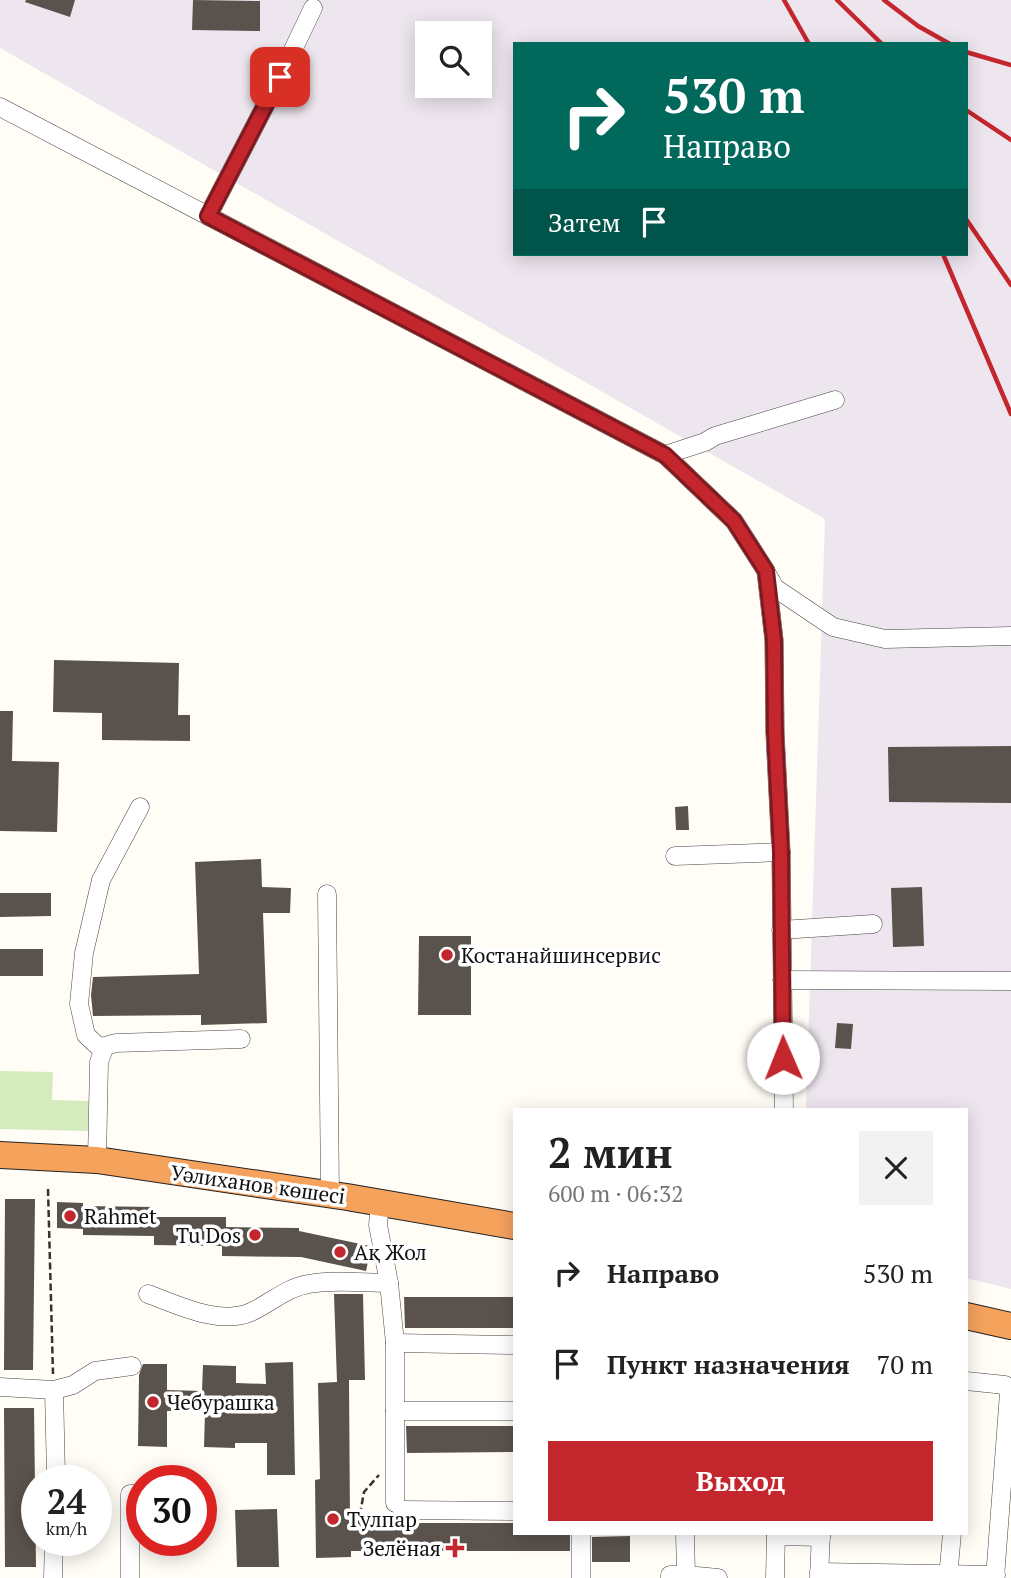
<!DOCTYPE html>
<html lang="ru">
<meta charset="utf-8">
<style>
:root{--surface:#fff;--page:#f2f2f2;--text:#222;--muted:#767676;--accent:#c4262e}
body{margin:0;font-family:"PT Serif",serif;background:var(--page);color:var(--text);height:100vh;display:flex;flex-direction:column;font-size:26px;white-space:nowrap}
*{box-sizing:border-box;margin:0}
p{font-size:23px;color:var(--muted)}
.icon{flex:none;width:38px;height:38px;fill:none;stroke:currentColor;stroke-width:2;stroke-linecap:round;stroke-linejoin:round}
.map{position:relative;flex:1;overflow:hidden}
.details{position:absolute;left:513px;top:1108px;width:455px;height:427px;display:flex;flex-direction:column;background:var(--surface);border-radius:0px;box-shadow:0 4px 18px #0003}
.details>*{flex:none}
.banner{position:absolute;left:513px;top:42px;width:455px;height:214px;border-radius:0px;box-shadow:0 4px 18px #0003;background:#00695c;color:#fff;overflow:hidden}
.controls{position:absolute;left:415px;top:21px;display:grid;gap:14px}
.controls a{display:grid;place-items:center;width:77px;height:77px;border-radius:0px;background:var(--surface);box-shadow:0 4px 18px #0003;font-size:35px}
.speed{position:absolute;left:21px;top:1465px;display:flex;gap:14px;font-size:35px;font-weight:700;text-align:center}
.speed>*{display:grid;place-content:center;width:91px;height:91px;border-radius:50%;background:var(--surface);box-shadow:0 4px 18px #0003;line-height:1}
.speed small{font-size:18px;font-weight:400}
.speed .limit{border:10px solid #d22;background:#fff;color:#111}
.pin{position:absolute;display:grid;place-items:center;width:60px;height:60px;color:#fff;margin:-30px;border-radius:14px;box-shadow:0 4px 10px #0006}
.me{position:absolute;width:77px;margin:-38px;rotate:359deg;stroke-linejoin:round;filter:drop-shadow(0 0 5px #0008)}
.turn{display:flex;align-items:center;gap:24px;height:147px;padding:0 35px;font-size:32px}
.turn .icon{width:91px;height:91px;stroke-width:2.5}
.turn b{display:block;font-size:49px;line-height:60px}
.then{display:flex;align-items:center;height:66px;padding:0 35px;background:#0003;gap:14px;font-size:26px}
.round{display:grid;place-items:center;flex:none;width:74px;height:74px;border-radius:0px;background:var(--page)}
.summary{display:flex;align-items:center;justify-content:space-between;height:119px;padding:0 35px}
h1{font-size:42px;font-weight:700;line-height:52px}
.cta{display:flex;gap:14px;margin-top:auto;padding:14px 35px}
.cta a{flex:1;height:80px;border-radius:0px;background:var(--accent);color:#fff;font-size:28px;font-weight:700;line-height:80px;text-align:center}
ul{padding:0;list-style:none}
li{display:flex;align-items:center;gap:21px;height:91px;padding:0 35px}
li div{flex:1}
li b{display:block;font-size:26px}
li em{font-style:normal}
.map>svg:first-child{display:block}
.industrial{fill:#eee6ef;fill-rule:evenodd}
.green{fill:#d5ebbd}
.building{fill:#5a524d}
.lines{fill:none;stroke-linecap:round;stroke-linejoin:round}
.minor-casing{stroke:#444;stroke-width:19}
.highway-casing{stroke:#222;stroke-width:28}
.path{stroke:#333;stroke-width:2.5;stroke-dasharray:7 3.5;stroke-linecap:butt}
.minor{stroke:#fff;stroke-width:18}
.highway{stroke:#f5a25d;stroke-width:26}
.rail{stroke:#c4262e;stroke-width:4.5}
.route-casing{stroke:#7f191e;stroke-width:18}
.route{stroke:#c4262e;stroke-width:12}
.poi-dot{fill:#c4262e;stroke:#fff;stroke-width:2.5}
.labels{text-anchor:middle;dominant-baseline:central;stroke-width:7;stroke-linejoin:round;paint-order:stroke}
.poi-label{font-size:21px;fill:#111;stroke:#fff;text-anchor:start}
.street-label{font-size:21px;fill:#111;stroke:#fff}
</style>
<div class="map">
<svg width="1011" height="1578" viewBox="0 0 1011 1578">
<rect width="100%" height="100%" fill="#fffdf5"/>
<path class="industrial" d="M0,0H1011V1289L966,1278V1110L806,1109L825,519L0,48ZM427,33H480V86H427ZM514,44H966V254H514Z"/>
<path class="green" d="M0,1071L53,1072L52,1100L89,1101L88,1131L0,1129Z"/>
<g class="building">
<path d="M26,0H75L70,17L25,2Z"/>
<path d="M193,0L260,1V31L192,30Z"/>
<path d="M54,660L179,663L178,715H190V741L102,740V713L53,712Z"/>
<path d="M0,711H13L12,761L59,762L57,832L0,831Z"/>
<path d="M1011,746V803L889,802L888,747Z"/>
<path d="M688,806L689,830H676L675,807Z"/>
<path d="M261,859L262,887L291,888L290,913H263L267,1023L201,1025V1015L93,1016L91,995L93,977L199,974L195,862Z"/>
<path d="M922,887L924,946L893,947L891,888Z"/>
<path d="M0,893H51V916L0,917Z"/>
<path d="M419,936H471V1015H418Z"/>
<rect x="0" y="949" width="43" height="27"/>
<path d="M837,1023L853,1024L851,1049L835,1048Z"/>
<path d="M5,1199H35L33,1370H4Z"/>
<path d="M57,1202L83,1203V1206L155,1207V1217H226V1227L299,1228V1231L370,1246L371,1248L366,1271L301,1257L222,1256V1246L154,1245V1236L83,1235V1229L57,1228Z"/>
<path d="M334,1294H363L365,1380H349L350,1523H514V1533H570V1551H351V1557L316,1558L315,1480L320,1479L318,1383L337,1382Z"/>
<path d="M404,1297H514V1328H405Z"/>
<path d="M293,1362L295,1475H267V1443H235V1448L204,1447L205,1411H167V1447L138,1446L139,1375L143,1364H167V1390L202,1391L203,1365L236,1366V1383L266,1384L265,1363Z"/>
<path d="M4,1408H34L36,1567H5Z"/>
<path d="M406,1426H514V1452L407,1453Z"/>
<path d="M277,1509L279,1567H237L235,1510Z"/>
<path d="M630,1536V1562H592V1537Z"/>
</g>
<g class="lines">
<defs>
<g id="minor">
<path d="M0,107L665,455L734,521L766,571L774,640L775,733L781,852L784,1110"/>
<path d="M208,216L280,77L313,8"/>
<path d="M665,455L705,442L715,436L835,400"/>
<path d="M767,574L775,588L833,627L885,639L1011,636"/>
<path d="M675,856L781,852"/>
<path d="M327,894L330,1195"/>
<path d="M781,930L873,924"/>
<path d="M782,980L1011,981"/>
<path d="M102,1050L86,1035L79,1004L84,953L101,880L140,807"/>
<path d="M97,1160L99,1062L105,1046L116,1043L241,1039"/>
<path d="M380,1202L378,1225L389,1283L395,1343V1503"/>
<path d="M148,1294C178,1305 220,1326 251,1312C271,1303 287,1287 309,1284C335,1279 363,1283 389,1283"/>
<path d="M395,1343L514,1345"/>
<path d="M966,1381L1005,1385L1009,1393L995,1578"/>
<path d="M0,1387L54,1390L73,1385L95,1371L132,1366"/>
<path d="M54,1390L56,1476"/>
<path d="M395,1411H514"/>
<path d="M402,1510L514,1511"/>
<path d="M776,1536L821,1537"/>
<path d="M819,1572L996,1575"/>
<path d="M686,1575L718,1578"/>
<path d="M53,1578L54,1540"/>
<path d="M130,1578V1494H142"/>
<path d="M581,1578V1533"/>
<path d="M670,1578V1575H686L685,1533"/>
<path d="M775,1578L776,1533"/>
<path d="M819,1578L821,1533"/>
<path d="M948,1578L952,1533"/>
</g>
<g id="highway">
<path d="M0,1155L97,1160L347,1197L514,1226"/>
<path d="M966,1316L1011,1326"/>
</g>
</defs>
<use href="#minor" class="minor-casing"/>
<use href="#highway" class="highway-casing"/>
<g class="path">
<path d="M48,1189L53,1374"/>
<path d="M358,1525L364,1492L379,1475"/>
</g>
<use href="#minor" class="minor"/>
<use href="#highway" class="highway"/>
<g class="rail">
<path d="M784,0L809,44"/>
<path d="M837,0L882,44"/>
<path d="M884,0L918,26L950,44"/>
<path d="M966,52L1011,65"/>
<path d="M966,110L1011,140"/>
<path d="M966,219L1011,285"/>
<path d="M943,254L1011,414"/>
</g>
</g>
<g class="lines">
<defs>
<path id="route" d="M280,77L208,216L665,455L734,521L766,571L774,640L775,733L781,852L783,1058"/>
</defs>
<use href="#route" class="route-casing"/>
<use href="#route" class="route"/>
</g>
<g class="poi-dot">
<circle cx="447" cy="955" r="7"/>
<circle cx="70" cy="1216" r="7"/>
<circle cx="255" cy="1235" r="7"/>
<circle cx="340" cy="1252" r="7"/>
<circle cx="153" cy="1402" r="7"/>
<circle cx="333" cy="1519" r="7"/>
<path d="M451.5 1537.5h7v7h7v7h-7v7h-7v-7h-7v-7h7z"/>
</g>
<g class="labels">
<g class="poi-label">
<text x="461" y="955">Костанайшинсервис</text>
<text x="84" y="1216">Rahmet</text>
<text x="241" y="1235" text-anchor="end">Tu Dos</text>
<text x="354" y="1252">Ақ Жол</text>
<text x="167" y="1402">Чебурашка</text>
<text x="347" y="1519">Тулпар</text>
<text x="441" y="1548" text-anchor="end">Зелёная</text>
</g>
<g class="street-label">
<text transform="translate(258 1184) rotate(8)">Уәлиханов көшесі</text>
</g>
</g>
</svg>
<div class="controls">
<a><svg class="icon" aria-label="search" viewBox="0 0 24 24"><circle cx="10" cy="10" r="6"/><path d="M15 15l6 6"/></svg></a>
</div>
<div class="speed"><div>24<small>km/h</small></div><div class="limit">30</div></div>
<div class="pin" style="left:280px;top:77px;background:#d93025"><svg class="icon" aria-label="arrive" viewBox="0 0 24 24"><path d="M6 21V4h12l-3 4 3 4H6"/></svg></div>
<svg class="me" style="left:783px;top:1058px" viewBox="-20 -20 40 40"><circle r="19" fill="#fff"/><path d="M0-13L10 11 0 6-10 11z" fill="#c4262e"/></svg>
<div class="banner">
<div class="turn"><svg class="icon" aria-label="right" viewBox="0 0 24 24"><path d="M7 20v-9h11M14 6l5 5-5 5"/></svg><div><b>530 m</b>Направо</div></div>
<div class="then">Затем<svg class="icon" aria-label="arrive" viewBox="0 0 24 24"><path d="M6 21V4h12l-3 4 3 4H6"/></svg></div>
</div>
<section class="details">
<div class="summary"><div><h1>2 мин</h1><p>600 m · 06:32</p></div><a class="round"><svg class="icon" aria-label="close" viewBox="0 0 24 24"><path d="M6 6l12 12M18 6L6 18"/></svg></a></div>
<ul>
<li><svg class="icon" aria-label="right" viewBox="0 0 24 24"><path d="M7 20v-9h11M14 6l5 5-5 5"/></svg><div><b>Направо</b></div><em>530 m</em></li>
<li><svg class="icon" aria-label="arrive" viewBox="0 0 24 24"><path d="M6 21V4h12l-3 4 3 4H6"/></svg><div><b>Пункт назначения</b></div><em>70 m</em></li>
</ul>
<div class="cta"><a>Выход</a></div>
</section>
</div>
